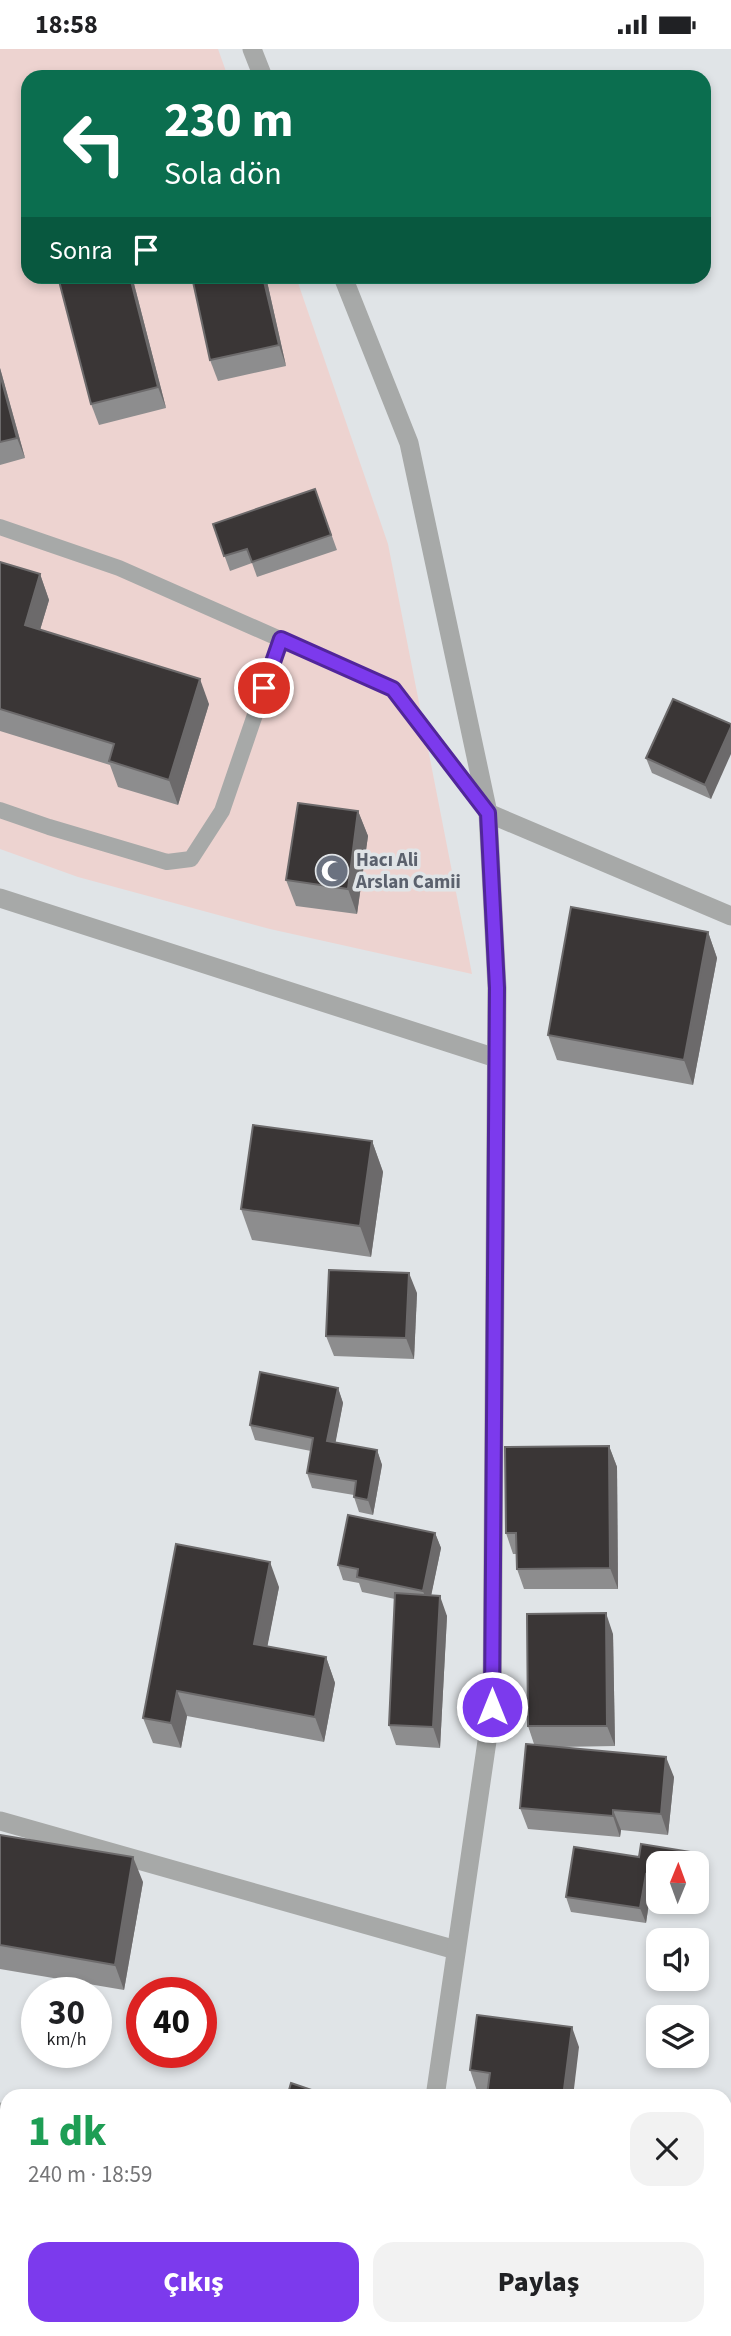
<!DOCTYPE html>
<html lang="tr">
<meta charset="utf-8">
<style>
:root{--surface:#fff;--page:#f2f2f2;--text:#202124;--muted:#757577;--accent:#7c3aed}
body{margin:0;font-family:"Source Sans 3",sans-serif;background:var(--page);color:var(--text);height:100vh;display:flex;flex-direction:column;font-size:26px;white-space:nowrap}
*{box-sizing:border-box;margin:0}
p{font-size:23px;color:var(--muted)}
.icon{flex:none;width:38px;height:38px;fill:none;stroke:currentColor;stroke-width:2;stroke-linecap:round;stroke-linejoin:round}
.map{position:relative;flex:1;overflow:hidden}
.side{position:absolute;left:0px;top:2040px;width:732px;height:247px;display:flex;flex-direction:column;background:var(--surface);border-radius:21px 21px 0 0;box-shadow:0 4px 10px #0003}
.side>*{flex:none}
.guide{position:absolute;left:21px;top:21px;width:690px;height:214px;border-radius:21px;box-shadow:0 4px 10px #0003;background:#0b6e4f;color:#fff;overflow:hidden}
.needle{width:46px;rotate:1deg}
.tools{position:absolute;left:646px;top:1802px;display:grid;gap:14px}
.tools a{display:grid;place-items:center;width:63px;height:63px;border-radius:14px;background:var(--surface);box-shadow:0 4px 10px #0003;font-size:35px}
.speed{position:absolute;left:21px;top:1928px;display:flex;gap:14px;font-size:35px;font-weight:700;text-align:center}
.speed>*{display:grid;place-content:center;width:91px;height:91px;border-radius:50%;background:var(--surface);box-shadow:0 4px 10px #0003;line-height:1}
.speed small{font-size:18px;font-weight:400}
.speed .limit{border:10px solid #d22;background:#fff;color:#111}
.pin{position:absolute;display:grid;place-items:center;width:60px;height:60px;color:#fff;margin:-30px;border:4px solid #fff;border-radius:50%;box-shadow:0 2px 7px #0007}
.me{position:absolute;width:77px;margin:-38px;rotate:0deg;stroke-linejoin:round;filter:drop-shadow(0 0 5px #0008)}
.turn{display:flex;align-items:center;gap:24px;height:147px;padding:0 28px;font-size:32px}
.turn .icon{width:91px;height:91px;stroke-width:2.5}
.turn b{display:block;font-size:49px;line-height:60px}
.then{display:flex;align-items:center;height:66px;padding:0 28px;background:#0003;gap:14px;font-size:26px}
.round{display:grid;place-items:center;flex:none;width:74px;height:74px;border-radius:21px;background:var(--page)}
.overview{display:flex;align-items:center;justify-content:space-between;height:119px;padding:0 28px}
h1{font-size:42px;font-weight:800;line-height:52px;color:#1e9e55}
.button{display:flex;gap:14px;margin-top:auto;padding:14px 28px}
.button a{flex:1;height:80px;border-radius:21px;background:var(--accent);color:#fff;font-size:28px;font-weight:800;line-height:80px;text-align:center}
.button a+a{background:var(--page);color:var(--text)}
.status{display:flex;justify-content:space-between;align-items:center;height:49px;padding:0 35px;background:var(--surface);direction:ltr}
.status svg{height:19px;fill:currentColor}
.map>svg:first-child{display:block}
.industrial{fill:#edd3d0}
.lines{fill:none;stroke-linecap:round;stroke-linejoin:round}
.service{stroke:#a7a9a8;stroke-width:16}
.minor{stroke:#a7a9a8;stroke-width:19}
.tertiary{stroke:#a7a9a8;stroke-width:19}
.wall{fill:#8d8d8e}
.shaded-wall{fill:#6c6a6b}
.building{fill:#3a3636;stroke:#6c6a6b;stroke-width:2}
.route-casing{stroke:#51269a;stroke-width:18}
.route{stroke:#7c3aed;stroke-width:12}
.labels{text-anchor:middle;dominant-baseline:central;stroke-width:7;stroke-linejoin:round;paint-order:stroke}
.worship-label{font-size:19px;font-weight:bold;fill:#5b616d;stroke:#e0e4e7;text-anchor:start}
</style>
<div class="status"><b>18:58</b><svg viewBox="0 0 49 12"><path d="M0 12V9h3v3zM5 12V6h3v6zM10 12V3h3v9zM15 12V0h3v12zM26 1h20v11H26zM47 4h2v5h-2z"/></svg></div>
<div class="map">
<svg width="731" height="2287" viewBox="0 0 731 2287">
<rect width="100%" height="100%" fill="#e0e4e7"/>
<path class="industrial" d="M0,0H218L228,28H28V228H296L388,495L472,925L270,880L78,828L0,800Z"/>
<g class="lines">
<g class="service">
<path d="M0,478L119,519L393,640L487,762"/>
<path d="M0,761L49,778L167,813L191,810L222,762L281,590"/>
</g>
<g class="minor">
<path d="M488,764L731,867"/>
<path d="M0,849L496,1009"/>
<path d="M0,1772L456,1901"/>
<path d="M0,2063L7,2065"/>
</g>
<g class="tertiary">
<path d="M252,0L263,28"/>
<path d="M343,228L409,394L488,764L497,939L492,1658L435,2048"/>
<path d="M395,2287L396,2280"/>
</g>
</g>
<g class="wall">
<path d="M266,228L286,317L218,332L210,311Z"/>
<path d="M133,231L166,359L99,376L91,355Z"/>
<path d="M0,319L25,409L0,416Z"/>
<path d="M315,440L337,501L257,528L252,514L230,522L213,475Z"/>
<path d="M0,513L40,525L49,551L40,581L209,655L178,756L118,738L110,716L0,682Z"/>
<path d="M731,675L711,750L652,724L646,709Z"/>
<path d="M358,762L368,787L357,865L296,857L286,831Z"/>
<path d="M708,883L717,909L693,1036L557,1011L548,986Z"/>
<path d="M372,1092L383,1123L371,1208L252,1191L241,1160Z"/>
<path d="M417,1244L414,1310L334,1307L326,1287Z"/>
<path d="M338,1339L343,1354L335,1394L377,1401L382,1416L373,1466L359,1463L354,1448V1446L312,1439L307,1424L311,1402L255,1391L250,1376Z"/>
<path d="M609,1397L617,1418L618,1540H524L517,1520V1505H513L506,1484Z"/>
<path d="M435,1484L441,1499L431,1546L447,1567L440,1699L396,1696L389,1676L395,1550L362,1543L359,1534L343,1531L338,1516Z"/>
<path d="M279,1538L267,1597L326,1608L335,1634L324,1693L187,1667L181,1699L153,1694L143,1669Z"/>
<path d="M613,1585L615,1697L558,1698L674,1728L668,1786L621,1781L620,1788L528,1780L520,1759L534,1695L528,1677Z"/>
<path d="M0,1786L143,1833L124,1941L0,1920Z"/>
<path d="M691,1803L696,1815H658V1841L651,1840L646,1874L571,1863L566,1848L639,1808Z"/>
<path d="M579,1998L487,2046V2043L477,2042L470,2021Z"/>
</g>
<g class="shaded-wall">
<path d="M130,228H132L133,231L166,359L158,338Z"/>
<path d="M263,228H266L286,317L279,296Z"/>
<path d="M0,319L25,409L17,389L0,325Z"/>
<path d="M40,525L49,551L34,601L25,576Z"/>
<path d="M200,630L209,655L178,756L169,731Z"/>
<path d="M731,678V705L711,750L705,736Z"/>
<path d="M358,762L368,787L357,865L348,840Z"/>
<path d="M708,883L717,909L693,1036L684,1011Z"/>
<path d="M372,1092L383,1123L371,1208L360,1177Z"/>
<path d="M409,1224L417,1244L414,1310L406,1289Z"/>
<path d="M338,1339L343,1354L333,1407L327,1392Z"/>
<path d="M609,1397L617,1418L618,1540L610,1519Z"/>
<path d="M377,1401L382,1416L373,1466L368,1451Z"/>
<path d="M435,1484L441,1499L429,1557L423,1542Z"/>
<path d="M270,1513L279,1538L263,1620L254,1595Z"/>
<path d="M440,1547L447,1567L440,1699L433,1678Z"/>
<path d="M606,1564L613,1585L615,1697L607,1677Z"/>
<path d="M326,1608L335,1634L324,1693L315,1668Z"/>
<path d="M177,1642L187,1667L181,1699L171,1674Z"/>
<path d="M666,1708L674,1728L668,1786L661,1765Z"/>
<path d="M613,1761L621,1781L620,1788L613,1767Z"/>
<path d="M691,1803L696,1815H689Z"/>
<path d="M133,1808L143,1833L124,1941L115,1916Z"/>
<path d="M646,1825L651,1840L646,1874L640,1859Z"/>
<path d="M572,1978L579,1998L573,2048H563Z"/>
</g>
<g class="building">
<path d="M93,24L95,28H81Z"/>
<path d="M58,228H130L158,338L91,355Z"/>
<path d="M192,228H263L279,296L210,311Z"/>
<path d="M0,325L17,389L0,393Z"/>
<path d="M315,440L331,486L252,513L247,500L224,507L213,475Z"/>
<path d="M0,513L40,525L25,576L200,630L169,731L109,712L114,695L0,660Z"/>
<path d="M673,650L731,675V678L705,736L646,709Z"/>
<path d="M298,754L358,762L348,840L286,831Z"/>
<path d="M571,858L708,883L684,1011L548,986Z"/>
<path d="M253,1076L372,1092L360,1177L241,1160Z"/>
<path d="M329,1221L409,1224L406,1289L326,1287Z"/>
<path d="M260,1323L338,1339L327,1392L377,1401L368,1451L354,1448L356,1432L307,1424L313,1389L250,1376Z"/>
<path d="M609,1397L610,1519L517,1520L516,1484H506L505,1398Z"/>
<path d="M348,1466L435,1484L423,1542L357,1528L358,1520L338,1516Z"/>
<path d="M176,1495L270,1513L254,1595L326,1608L315,1668L177,1642L171,1674L143,1669Z"/>
<path d="M395,1544L440,1547L433,1678L389,1676Z"/>
<path d="M606,1564L607,1677H528L527,1565Z"/>
<path d="M526,1695L666,1708L661,1765L613,1761V1767L520,1759Z"/>
<path d="M0,1786L133,1808L115,1916L0,1896Z"/>
<path d="M641,1795L691,1803L689,1815H658V1827L646,1825L640,1859L566,1848L574,1798L639,1808Z"/>
<path d="M477,1966L572,1978L563,2048H465L466,2043L487,2046L490,2024L470,2021Z"/>
<path d="M291,2034L332,2048H287Z"/>
<path d="M280,2280H320L344,2287H278Z"/>
</g>
<g class="lines">
<defs>
<path id="route" d="M264,639L281,590L393,640L488,764L497,939L492,1658"/>
</defs>
<use href="#route" class="route-casing"/>
<use href="#route" class="route"/>
</g>
<defs>
<symbol id="mosque-disc" viewBox="-11 -11 22 22"><circle r="9.5" fill="#6b7280" stroke="#e0e4e7"/><path d="M3.5-4.9A6 6 0 1 0 3.5 4.9A5 5 0 1 1 3.5-4.9Z" fill="#fff"/></symbol>
</defs>
<g fill-rule="evenodd">
<use href="#mosque-disc" x="313" y="803" width="38" height="38"/>
</g>
<g class="labels">
<g class="worship-label">
<text x="356" y="811">Hacı Ali<tspan x="356" dy="22">Arslan Camii</tspan></text>
</g>
</g>
</svg>
<div class="tools">
<a><svg class="needle" viewBox="-14 -14 28 28"><path d="M0-13l5 13h-10z" fill="#e53935"/><path d="M0 13l5-13h-10z" fill="#757577"/></svg></a>
<a><svg class="icon" aria-label="sound" viewBox="0 0 24 24"><path d="M4 9h4l5-4v14l-5-4H4zM17 9q2 3 0 6"/></svg></a>
<a><svg class="icon" aria-label="layers" viewBox="0 0 24 24"><path d="M12 4l9 5-9 5-9-5zM3 14l9 5 9-5"/></svg></a>
</div>
<div class="speed"><div>30<small>km/h</small></div><div class="limit">40</div></div>
<div class="pin" style="left:264px;top:639px;background:#d93025"><svg class="icon" aria-label="arrive" viewBox="0 0 24 24"><path d="M6 21V4h12l-3 4 3 4H6"/></svg></div>
<svg class="me" style="left:492px;top:1658px" viewBox="-20 -20 40 40"><circle r="17" fill="#7c3aed" stroke="#fff" stroke-width="3"/><path d="M0-11L8 9 0 5-8 9z" fill="#fff"/></svg>
<div class="guide">
<div class="turn"><svg class="icon" aria-label="left" viewBox="0 0 24 24"><path d="M17 20v-9H6M10 6l-5 5 5 5"/></svg><div><b>230 m</b>Sola dön</div></div>
<div class="then">Sonra<svg class="icon" aria-label="arrive" viewBox="0 0 24 24"><path d="M6 21V4h12l-3 4 3 4H6"/></svg></div>
</div>
<section class="side">
<div class="overview"><div><h1>1 dk</h1><p>240 m · 18:59</p></div><a class="round"><svg class="icon" aria-label="close" viewBox="0 0 24 24"><path d="M6 6l12 12M18 6L6 18"/></svg></a></div>
<div class="button"><a>Çıkış</a><a>Paylaş</a></div>
</section>
</div>
